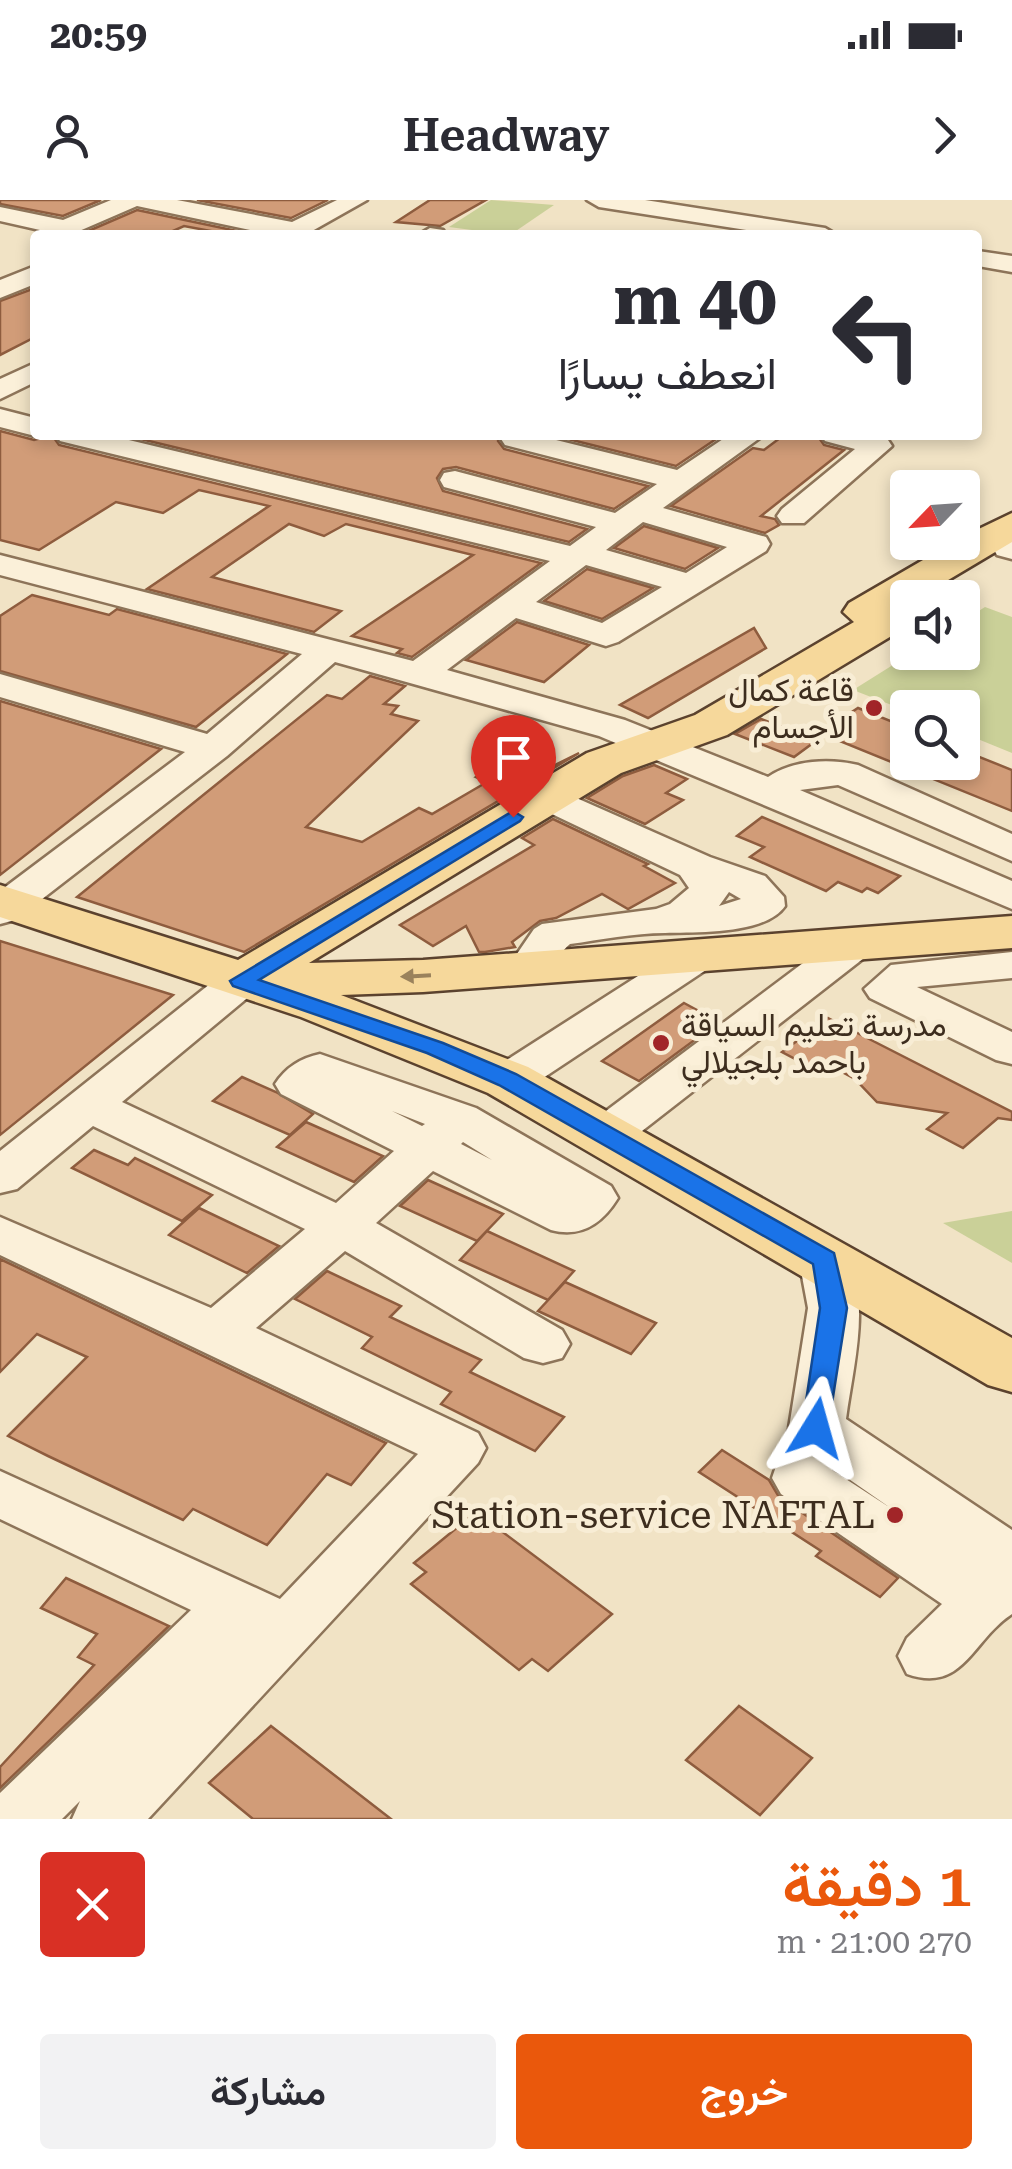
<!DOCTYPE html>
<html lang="ar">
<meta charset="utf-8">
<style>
:root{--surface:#fff;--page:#f2f2f3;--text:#2b2b33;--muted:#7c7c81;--accent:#ea580c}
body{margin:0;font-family:"Roboto Serif",Vazirmatn,serif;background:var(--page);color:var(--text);direction:rtl;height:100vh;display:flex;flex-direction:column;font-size:38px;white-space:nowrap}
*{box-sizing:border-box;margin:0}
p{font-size:32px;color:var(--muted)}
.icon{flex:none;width:55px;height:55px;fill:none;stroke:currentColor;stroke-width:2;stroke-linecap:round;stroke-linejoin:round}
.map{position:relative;height:1619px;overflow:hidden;direction:ltr}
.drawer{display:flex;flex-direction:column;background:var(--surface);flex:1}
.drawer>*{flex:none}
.hud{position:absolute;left:30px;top:30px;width:952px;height:210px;border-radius:10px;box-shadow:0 5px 15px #0003;direction:rtl;background:#fff;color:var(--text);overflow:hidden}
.needle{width:65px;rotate:245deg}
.buttons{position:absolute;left:890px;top:270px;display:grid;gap:20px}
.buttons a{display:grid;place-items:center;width:90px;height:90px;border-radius:10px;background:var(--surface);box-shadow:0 5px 15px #0003;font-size:50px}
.pin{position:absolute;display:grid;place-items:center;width:85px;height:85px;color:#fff;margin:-102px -42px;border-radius:50% 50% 50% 0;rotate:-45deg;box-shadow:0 0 10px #0007}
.pin .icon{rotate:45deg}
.me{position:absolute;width:110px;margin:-55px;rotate:8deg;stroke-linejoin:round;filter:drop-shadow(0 0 8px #0008)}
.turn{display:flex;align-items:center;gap:35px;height:210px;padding:0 40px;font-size:45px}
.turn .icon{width:130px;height:130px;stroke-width:2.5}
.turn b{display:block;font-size:70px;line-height:85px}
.round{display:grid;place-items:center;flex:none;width:105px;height:105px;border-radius:10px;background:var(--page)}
.summary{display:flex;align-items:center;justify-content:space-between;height:170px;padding:0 40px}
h1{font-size:60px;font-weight:600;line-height:75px;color:var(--accent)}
.button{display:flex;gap:20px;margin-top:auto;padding:20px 40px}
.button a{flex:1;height:115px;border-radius:10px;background:var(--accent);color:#fff;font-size:40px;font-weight:600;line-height:115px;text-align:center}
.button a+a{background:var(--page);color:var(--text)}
.status{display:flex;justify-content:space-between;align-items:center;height:70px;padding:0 50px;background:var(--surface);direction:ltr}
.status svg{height:28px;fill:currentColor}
header{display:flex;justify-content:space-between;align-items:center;height:130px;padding:0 40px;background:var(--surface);font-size:45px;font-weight:600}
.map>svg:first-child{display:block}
.green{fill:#cad098}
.building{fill:#d19c78;stroke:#8e5c3e;stroke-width:2.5}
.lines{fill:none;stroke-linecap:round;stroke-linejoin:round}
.minor-casing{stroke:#8d7459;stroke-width:5}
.major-casing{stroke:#5b422e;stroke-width:5}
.minor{fill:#fbf0d9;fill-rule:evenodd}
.major{fill:#f6d89b;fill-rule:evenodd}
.oneway{fill:#9a825c}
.route{fill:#1a73e8;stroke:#114b97;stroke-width:2.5}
.poi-dot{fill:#a12528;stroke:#f8edd5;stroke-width:4}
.labels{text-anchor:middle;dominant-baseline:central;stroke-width:10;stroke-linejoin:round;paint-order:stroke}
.poi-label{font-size:32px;fill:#3d2d1e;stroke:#f8edd5;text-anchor:end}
.near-poi-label{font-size:38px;fill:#3d2d1e;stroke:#f8edd5;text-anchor:end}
</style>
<div class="status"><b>20:59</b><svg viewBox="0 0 49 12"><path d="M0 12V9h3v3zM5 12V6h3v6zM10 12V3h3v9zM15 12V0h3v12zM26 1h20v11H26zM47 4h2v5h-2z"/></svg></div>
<header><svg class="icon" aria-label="forward" viewBox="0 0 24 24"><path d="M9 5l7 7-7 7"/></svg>Headway<svg class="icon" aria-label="person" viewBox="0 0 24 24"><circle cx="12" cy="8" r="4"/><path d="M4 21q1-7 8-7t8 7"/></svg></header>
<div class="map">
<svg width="1012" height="1619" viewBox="0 0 1012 1619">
<rect width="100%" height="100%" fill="#f1e3c5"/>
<g class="green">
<path d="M491,0L554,5L510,35L449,27Z"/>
<path d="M985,407L1012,417V553L963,533L962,508H908L907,511L853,490L912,453L962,452L963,421Z"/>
<path d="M1012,1011V1063L943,1023Z"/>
</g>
<g class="building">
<path d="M0,0H101L63,16L0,4Z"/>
<path d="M197,0H328L291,18Z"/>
<path d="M430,0H486L440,26L396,22Z"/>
<path d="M137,10L256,35H232L184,26L164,35H79Z"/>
<path d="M35,88V137L0,155V101Z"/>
<path d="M0,231L34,240L52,235L59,245L541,363L412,457L397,453L402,449L352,436L473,355L346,324L324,336L289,324L212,377L341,411L314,432L147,389L269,306L199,290L163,313L116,302L39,350L0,340Z"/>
<path d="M124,235H499L498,241L504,249L648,286L614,309L456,267L443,269L437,278L443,291L587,329L569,342Z"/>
<path d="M552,235H700L716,239L676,266Z"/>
<path d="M784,235H817L824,245L844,250L761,316L775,319L779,325L765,333L671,306L753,248L764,250Z"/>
<path d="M644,326L718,348L685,369L614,348Z"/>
<path d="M587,369L653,388L602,419L544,401Z"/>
<path d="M32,395L109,415L117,409L287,454L196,527L0,471V416Z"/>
<path d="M517,422L589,445L544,482L466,460Z"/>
<path d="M754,428L766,448L648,518L620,505Z"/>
<path d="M370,476L405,486L384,504L398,506L391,514L418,521L306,627L362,642L419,608L432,614L487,582L476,577L516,553L549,568L579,553L244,752L77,697L327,495L342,499Z"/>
<path d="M0,501L161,549L0,675Z"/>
<path d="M858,508L908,528V562H962V550L1012,570V611L820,533Z"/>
<path d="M761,519L817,540L794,557L735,534Z"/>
<path d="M654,565L687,579L666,593L683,600L645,624L587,598L623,576Z"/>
<path d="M762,617L900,676L878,693L867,688L862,692L838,682L826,691L750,657L764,647L737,636Z"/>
<path d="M553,619L648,664L644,666L675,683L628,709L602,694L556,718L540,721L512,742L515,747L485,752H479L466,726L433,746L400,725L534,645L522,638Z"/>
<path d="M0,741L173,795L0,935Z"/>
<path d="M684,803L719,822L639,881L602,861Z"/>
<path d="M828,818L1012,912V920L998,918L963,948L927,929L947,913L877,902L855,879L827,864L818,871L782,852Z"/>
<path d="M242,877L276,892L313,914L290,935L213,901Z"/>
<path d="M306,922L383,956L354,982L277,947Z"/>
<path d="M94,950L128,965L135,958L212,995L182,1021L72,968Z"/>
<path d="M428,980L503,1014L477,1041L400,1006Z"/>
<path d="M199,1008L279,1046L247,1073L169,1035Z"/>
<path d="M487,1031L574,1071L548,1100L460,1060Z"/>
<path d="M0,1059L386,1243L351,1285L327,1274L267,1345L193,1309L183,1320L48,1256L8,1236L87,1157L37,1134L0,1172Z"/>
<path d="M327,1071L401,1106L390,1117L481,1160L470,1172L564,1217L535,1251L441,1204L451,1192L362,1148L372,1137L295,1099Z"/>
<path d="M565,1082L656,1123L631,1154L538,1111Z"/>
<path d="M722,1250L769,1280L779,1297L898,1378L880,1397L816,1356L821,1351L699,1272Z"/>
<path d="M476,1312L612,1414L548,1471L532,1459L519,1470L411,1384L426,1372L414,1363Z"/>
<path d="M66,1378L169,1426L0,1588V1567L94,1465L78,1457L97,1434L41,1408Z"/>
<path d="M739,1506L812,1558L760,1615L686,1560Z"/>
<path d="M271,1526L391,1619H253L209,1583Z"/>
</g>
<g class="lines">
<defs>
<g id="minor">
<path d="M111,0H177L292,22L337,0H367L305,35H274L137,6L70,35H37L40,30L0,21V7L63,20Z"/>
<path d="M587,0H645L825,28L837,35H778L599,7Z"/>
<path d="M430,28L443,30L446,35H418Z"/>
<path d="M978,51L1012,56V72L978,66Z"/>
<path d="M35,66V84L0,98V80Z"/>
<path d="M35,163V182L0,199V179Z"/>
<path d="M0,209L35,218V235H38L35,236L0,227Z"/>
<path d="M56,235H108L570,346L596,327L444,287L440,280L444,273L455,271L615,313L657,284L505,245L501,239L504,235H536L677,270L729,235H764L663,308L766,337L770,344L766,351L618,442L606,446L516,418L447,470L625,520L768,577C793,560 829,558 858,565L1012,634V661L838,585L800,590L1012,681V709L599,536L335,462L227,556L15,720L0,724V691L185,552L0,497V474L207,534L302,454L0,375V355L413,461L550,361L60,241ZM643,322L727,347L686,373L606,350ZM586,365L662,387L602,423L536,402Z"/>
<path d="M821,235H870L888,240L892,246L804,323H782L777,316L782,309L855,249L825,241Z"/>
<path d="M1009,338L1012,339V359L997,355L993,348L997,341Z"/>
<path d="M547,585L710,657L765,676L784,697L785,706C765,735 696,732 665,733C634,733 600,740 570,744C547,764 552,786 514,776L508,767L534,729L542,724L656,709L670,704L689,688L680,675L533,605L527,597L533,589ZM729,692L741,699L719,706Z"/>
<path d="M858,729L873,733L880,742L873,751L624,945L607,950L590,945L583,934L590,923L843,733Z"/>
<path d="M703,740L718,744L725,753L718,762L525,890L508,895L491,890L485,880L491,870L688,744Z"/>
<path d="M1012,752V778L917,787L1012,832V864L996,860L870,798L864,789L891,765Z"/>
<path d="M241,768L257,772L263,781L257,790L122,902L336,1003L394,951L281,894L275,884C286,867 301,858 320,854L476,908L611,986L618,998C602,1024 581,1038 551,1030L433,971L376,1023L562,1130L570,1144L562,1158L543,1163L524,1158L345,1051L256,1128L478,1233L486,1248L478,1263L148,1619H72L80,1601L62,1619H0V1593L191,1410L0,1319V1271L280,1399L418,1254L0,1055V1017L211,1108L305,1029L93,926L17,989L0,993V951L225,772ZM392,911L425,924L422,926ZM463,942L492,960L461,944Z"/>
<path d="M825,1042L843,1047C873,1098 853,1165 846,1219L1012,1330V1414C972,1440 963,1494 907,1474L898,1456L907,1438L942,1404L781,1294L772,1278L789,1228L808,1108L799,1060L807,1047ZM833,1268L892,1309L832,1270Z"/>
</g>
<path id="major" d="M1012,313V342L918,398H908V426L727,535L621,573L309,763L423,760L1012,716V748L423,792L341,795L528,867L1012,1138V1192L988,1185L488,893L301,817L0,717V685L238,760L587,553L695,515L854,422L843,412L849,403L954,342H962V337Z"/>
</defs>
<use href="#minor" class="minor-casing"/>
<use href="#major" class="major-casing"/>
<use href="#minor" class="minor"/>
<use href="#major" class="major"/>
</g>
<defs><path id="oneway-solid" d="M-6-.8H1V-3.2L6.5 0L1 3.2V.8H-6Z" transform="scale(2.5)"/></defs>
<use class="oneway" href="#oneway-solid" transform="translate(416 776) rotate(177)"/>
<path class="route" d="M513,611L523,617L520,621L259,780L443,843L516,874L834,1053L847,1108L827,1235L816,1238L806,1235L802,1228L820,1108L813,1064L499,885L427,853L233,786L230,781Z"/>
<g class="poi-dot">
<circle cx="874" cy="508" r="10"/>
<circle cx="661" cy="843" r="10"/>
<circle cx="895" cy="1315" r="10"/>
</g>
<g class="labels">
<g class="poi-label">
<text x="854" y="490">قاعة كمال<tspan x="854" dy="37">الأجسام</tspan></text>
<text x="681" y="825" text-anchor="start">مدرسة تعليم السياقة<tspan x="681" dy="37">باحمد بلجيلالي</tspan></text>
</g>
<g class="near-poi-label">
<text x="875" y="1315">Station-service NAFTAL</text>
</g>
</g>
</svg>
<div class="buttons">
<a><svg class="needle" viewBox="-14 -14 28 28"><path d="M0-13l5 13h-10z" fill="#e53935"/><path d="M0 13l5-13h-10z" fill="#7c7c81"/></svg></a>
<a><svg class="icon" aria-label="sound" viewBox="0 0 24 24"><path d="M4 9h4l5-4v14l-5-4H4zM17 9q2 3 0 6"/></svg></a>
<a><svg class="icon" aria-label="search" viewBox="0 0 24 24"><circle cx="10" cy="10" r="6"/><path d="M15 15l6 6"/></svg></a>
</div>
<div class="pin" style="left:513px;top:617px;background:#d93025"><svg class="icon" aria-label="arrive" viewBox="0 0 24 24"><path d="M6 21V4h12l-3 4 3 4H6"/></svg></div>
<svg class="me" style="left:816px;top:1228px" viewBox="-20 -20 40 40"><path d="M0-17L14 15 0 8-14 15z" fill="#1a73e8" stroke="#fff" stroke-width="4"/></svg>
<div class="hud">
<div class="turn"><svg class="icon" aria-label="left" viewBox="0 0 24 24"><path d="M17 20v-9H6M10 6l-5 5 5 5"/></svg><div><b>40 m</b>انعطف يسارًا</div></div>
</div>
</div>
<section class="drawer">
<div class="summary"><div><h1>1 دقيقة</h1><p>270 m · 21:00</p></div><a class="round" style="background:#d93025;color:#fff"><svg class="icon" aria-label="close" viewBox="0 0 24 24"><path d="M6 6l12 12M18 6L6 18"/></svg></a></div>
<div class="button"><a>خروج</a><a>مشاركة</a></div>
</section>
